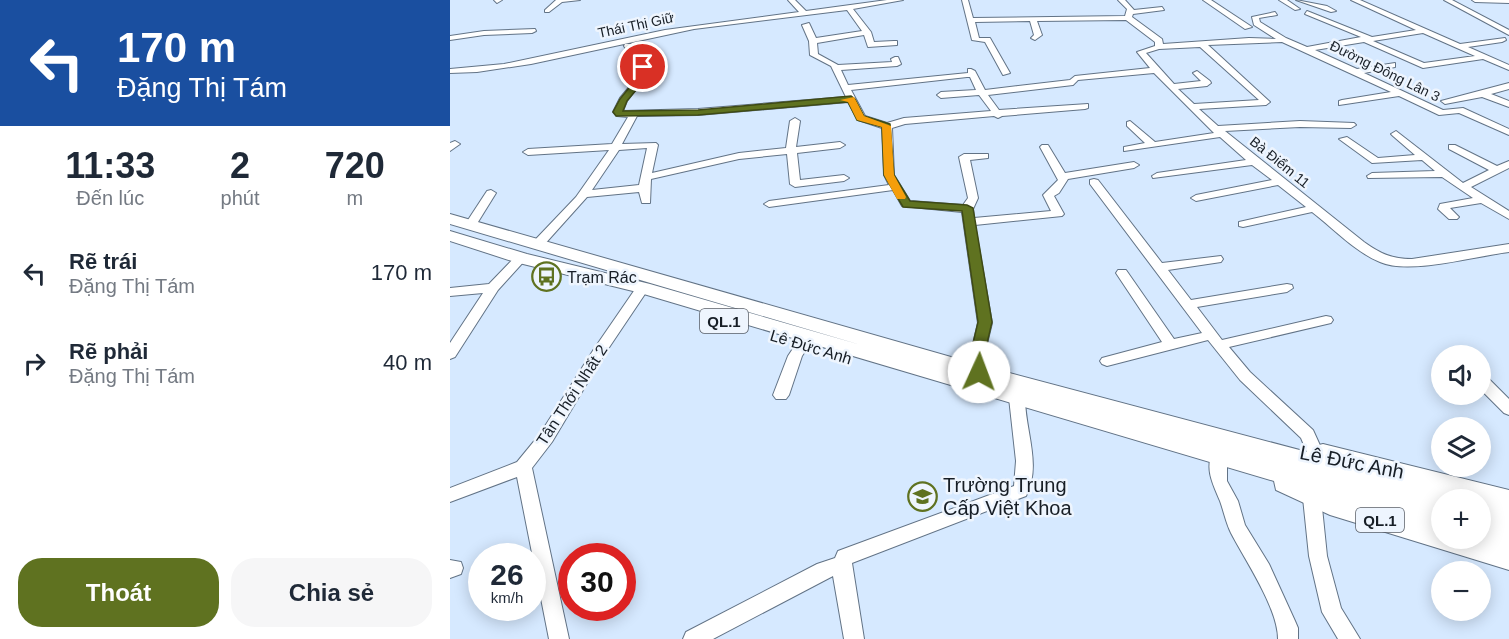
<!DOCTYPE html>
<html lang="vi">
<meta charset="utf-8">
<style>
:root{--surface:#fff;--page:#f6f6f7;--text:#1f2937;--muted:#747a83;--accent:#5f7220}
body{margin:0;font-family:Arial,sans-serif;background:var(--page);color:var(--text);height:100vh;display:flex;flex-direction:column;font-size:22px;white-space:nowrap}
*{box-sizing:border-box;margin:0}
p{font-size:20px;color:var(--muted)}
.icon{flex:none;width:33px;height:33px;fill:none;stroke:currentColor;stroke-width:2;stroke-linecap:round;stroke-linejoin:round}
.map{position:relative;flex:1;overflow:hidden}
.details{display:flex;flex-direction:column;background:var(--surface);width:450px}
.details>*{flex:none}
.guide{background:#1a4fa0;color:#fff;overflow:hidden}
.controls{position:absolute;left:981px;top:345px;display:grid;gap:12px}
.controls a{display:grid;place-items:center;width:60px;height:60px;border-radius:50%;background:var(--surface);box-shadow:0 3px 15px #0003;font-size:30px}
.speed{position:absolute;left:18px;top:543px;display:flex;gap:12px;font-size:30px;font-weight:700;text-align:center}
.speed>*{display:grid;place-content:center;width:78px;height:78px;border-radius:50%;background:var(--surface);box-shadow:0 3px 15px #0003;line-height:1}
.speed small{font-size:15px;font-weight:400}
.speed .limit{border:9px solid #d22;background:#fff;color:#111}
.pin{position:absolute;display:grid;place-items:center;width:51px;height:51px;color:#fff;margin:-26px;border:3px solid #fff;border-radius:50%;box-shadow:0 2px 6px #0007}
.me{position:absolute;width:66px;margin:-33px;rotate:2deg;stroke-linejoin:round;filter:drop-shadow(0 0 4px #0008)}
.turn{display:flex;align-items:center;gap:21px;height:126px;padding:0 18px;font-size:27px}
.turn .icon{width:78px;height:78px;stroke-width:2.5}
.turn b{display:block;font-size:42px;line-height:51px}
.eta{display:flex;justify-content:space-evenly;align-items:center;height:102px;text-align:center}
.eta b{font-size:36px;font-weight:600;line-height:42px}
.cta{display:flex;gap:12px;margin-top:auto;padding:12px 18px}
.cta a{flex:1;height:69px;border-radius:24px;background:var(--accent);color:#fff;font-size:24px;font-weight:600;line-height:69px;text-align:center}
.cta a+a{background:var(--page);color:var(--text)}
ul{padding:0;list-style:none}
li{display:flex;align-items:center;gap:18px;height:90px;padding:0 18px}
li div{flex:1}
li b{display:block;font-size:22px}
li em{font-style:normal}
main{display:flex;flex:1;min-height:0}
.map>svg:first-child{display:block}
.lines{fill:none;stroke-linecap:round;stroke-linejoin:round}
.minor-casing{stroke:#627386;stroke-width:2}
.highway-casing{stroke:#627386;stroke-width:2}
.minor{fill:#fff;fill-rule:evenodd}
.highway{fill:#fff;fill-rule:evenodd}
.route{fill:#5f7220;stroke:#3e4a15;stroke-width:1.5}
.slow{fill:#f59e0b}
.labels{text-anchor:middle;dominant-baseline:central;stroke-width:5;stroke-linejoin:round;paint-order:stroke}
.far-street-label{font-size:14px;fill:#171e26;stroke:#eef5fe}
.shield{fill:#eef5fe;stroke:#585e67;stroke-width:1.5}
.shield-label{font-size:15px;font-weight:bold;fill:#171e26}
.poi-label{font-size:16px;fill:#171e26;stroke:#eef5fe;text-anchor:start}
.street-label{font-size:16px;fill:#171e26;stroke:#eef5fe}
.near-street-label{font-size:20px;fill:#171e26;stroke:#eef5fe}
.near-poi-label{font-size:20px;fill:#171e26;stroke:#eef5fe;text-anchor:start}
</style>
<main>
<section class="details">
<div class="guide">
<div class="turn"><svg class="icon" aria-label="left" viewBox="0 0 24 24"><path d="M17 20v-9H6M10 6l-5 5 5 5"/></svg><div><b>170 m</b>Đặng Thị Tám</div></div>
</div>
<div class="eta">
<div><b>11:33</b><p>Đến lúc</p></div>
<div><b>2</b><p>phút</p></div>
<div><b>720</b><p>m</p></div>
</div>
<ul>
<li><svg class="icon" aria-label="left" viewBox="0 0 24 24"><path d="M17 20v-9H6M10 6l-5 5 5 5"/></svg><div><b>Rẽ trái</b><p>Đặng Thị Tám</p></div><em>170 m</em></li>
<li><svg class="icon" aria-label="right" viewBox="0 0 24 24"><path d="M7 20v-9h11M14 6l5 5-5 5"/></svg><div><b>Rẽ phải</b><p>Đặng Thị Tám</p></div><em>40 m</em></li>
</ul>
<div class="cta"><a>Thoát</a><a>Chia sẻ</a></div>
</section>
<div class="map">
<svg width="1059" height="639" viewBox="0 0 1059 639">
<rect width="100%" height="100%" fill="#d6e9ff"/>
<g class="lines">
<defs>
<g id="minor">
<path d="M44,0H52L47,3Z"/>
<path d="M106,0H130L112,2L99,12H95V10Z"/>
<path d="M338,0H345L356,11L437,0H453L403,9L421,32L424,42L444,41H447V45L418,47L414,35L367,43L368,54L388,65L442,62L441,59L445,57H448L451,64L447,66L391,70L398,85L518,73V69H521L525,71L535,90L620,80L625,76L700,68L687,52L705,46V42L676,20L587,21L592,35L585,40L581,38L584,35L580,21L525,22L529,38H540L560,73L553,75L535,42L522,40L512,0H518L523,18L675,16L677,9L668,0H675L684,10L712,7L714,10L683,14L682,17L712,39L713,44L799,38L826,39L804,25L802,17L825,12L827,15L809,18L810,22L836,38L857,47L911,37L855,14L857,11L922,37L966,30L901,0H910L1010,44L1055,38L1056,40L1052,42L1018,47L1059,65V70L1033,59L973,68L914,42L865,50L907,69L945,63V67L914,73L993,110L1013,108L1059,129V135L1009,113L989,115L949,96L889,105V101L892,100L941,92L832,42L758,45L820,102L816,105L749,109L768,126L850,121L904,123L906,125L901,128L850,127L775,131L914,242C931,254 942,259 962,259L1059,244V252C1026,256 959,275 930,262C905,252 883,228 862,212L793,227L789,226V222L856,207L828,185L746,201L741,198L746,195L822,180L802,165L703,178L702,176L707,173L796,160L770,137L674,151V147L695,143L677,126V122L680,121L705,142L764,133L704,73L628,80L623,85L538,95L549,110L638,104V108L635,109L552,116L548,118L544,116L455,124L442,128L444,175L460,201L513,205L518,198L509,157L514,154H538V158L520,160L528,198L523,209L524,218L601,211L593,195L608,180L590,147L592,145H598L615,173L684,162L689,165L684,168L618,179L609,193L604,196L614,214L612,216L525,225L542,323L535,352L536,372L534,376H524L521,352L528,323L512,212L452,206L443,190L319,207L314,204L319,201L439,185L434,175L432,128L408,120L398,102L248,115L187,116L172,144L206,143L208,145L202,173L289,153L336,148L340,121L345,118L350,121L346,147L390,142L395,145L390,148L347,153L350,180L394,175L399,178L394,181L345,187L340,184L337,154L289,159L201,179L200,203H192L189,192L137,197L93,246H85L83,243L85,240L126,197L159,150L78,155L73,152L78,149L162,144L178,117L167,116L163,112L170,98L191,73L174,46L175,44H181L199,73L177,101L173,111L248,109L396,97L381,66L360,55L359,41L352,25L359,23L366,38L412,31L397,10L244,29L81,64L27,72L0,73V69L54,64L215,30L349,12ZM973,33L1025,56L974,63L923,41ZM750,47L809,100L744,104L728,89L757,86L761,83L760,81L747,71L743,73L751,81L724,84L696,53L709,49ZM517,77H520L526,90L491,92L487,95L491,98L529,95L541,111L454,118L437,123L415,116L401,90ZM197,148L189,185L142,190L169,150Z"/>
<path d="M753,0H761L802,27L795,29Z"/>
<path d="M829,0H837L850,9L845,10Z"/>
<path d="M846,0L877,6L886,11L881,12Z"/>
<path d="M994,0H1002L1059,30V35Z"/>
<path d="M1022,0H1059V3L1025,2Z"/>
<path d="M85,29L86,31L82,33L34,35L0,40V36L34,31Z"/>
<path d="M1059,83V89L1041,94L1059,101V107L1032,97L995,104L991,101Z"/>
<path d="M946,131L1013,183L1039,170L999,149V145H1005L1047,166L1059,161V168L1021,187L1059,211V219L1031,203L1000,208L1009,217L1007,219H999L988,209L990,204L1023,198L992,177L918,178L917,176L922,173L985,171L972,160L922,163L889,139L897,137L928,158L965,155L943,136L941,134Z"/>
<path d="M5,141L10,144L0,151V143Z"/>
<path d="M644,179L648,180L712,263L771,256L773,259L771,262L718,270L741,300L837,284L842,285L843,288L837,292L747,307L772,340L876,316L881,317L883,320L881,323L779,347L800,372L863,430L873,452L871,457L865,458L859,457L851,438L790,380L758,340L657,366L652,364L650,361L652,358L712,342L666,273L668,270H676L724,339L752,333L640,184V180Z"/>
<path d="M41,190L46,193L28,222L24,223L20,222L18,220L37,191Z"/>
<path d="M71,254L77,258L48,290L5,357L0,359V343L33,293L0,296V288L39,284L67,255Z"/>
<path d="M193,284L199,288L154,355L102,442L82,468L119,639H99L67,477L0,502V488L67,462L90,434L144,349L188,285Z"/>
<path d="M353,339L360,344L352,356L339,395L336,399H326L323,395L338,356L348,341Z"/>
<path d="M1030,374L1035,375L1059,399V415L1054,413L1030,389Z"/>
<path d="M567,393L572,394L575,398C575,431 592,465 576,496L402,563L414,639H394L383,576L263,639H233L236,632L367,564L385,558L388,551L564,486L566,461L559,398L562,394Z"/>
<path d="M769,451L775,452L777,457V481L788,501L795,525L819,564L845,621L848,628V639H828C828,608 795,560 781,533C776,523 774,512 770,501C764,486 754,469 763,452Z"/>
<path d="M862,491L868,493L871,498L877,556L891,608L910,639H888L872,612L859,556L853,498L856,493Z"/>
<path d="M0,560L11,562L13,568L11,574L0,578Z"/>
</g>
<path id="highway" d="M0,214L529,365L861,453L865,446L873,444L1059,490V570L880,515L826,490L824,481L187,292L65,262L0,241V231L77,254L200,284L411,345L0,224ZM1002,496L1030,500V538H992V500H1004Z"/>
</defs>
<use href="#minor" class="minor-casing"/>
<use href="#highway" class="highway-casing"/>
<use href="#minor" class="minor"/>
<use href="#highway" class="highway"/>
</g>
<path class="route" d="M193,65L200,73L177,101L173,111L248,110L401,96L405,99L414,116L440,124L444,175L460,201L517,205L523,208L542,322L535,352L534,376L529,377L522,372L521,352L528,322L512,211L453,207L434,175L432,127L407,120L398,102L248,115L166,116L163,112L170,99L191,73L189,67Z"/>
<path class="slow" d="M404,97L414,116L441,126L444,175L456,197L455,199H447L434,175L432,127L407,120L398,102L390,100Z"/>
<defs>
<symbol id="bus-ring" viewBox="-11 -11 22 22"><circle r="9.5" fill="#eef5fe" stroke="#5f7220" stroke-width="1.5"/><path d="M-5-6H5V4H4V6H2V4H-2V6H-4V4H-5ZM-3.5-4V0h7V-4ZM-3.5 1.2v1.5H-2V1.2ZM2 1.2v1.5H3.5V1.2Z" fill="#5f7220"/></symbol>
<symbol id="school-ring" viewBox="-11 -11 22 22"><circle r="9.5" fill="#eef5fe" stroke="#5f7220" stroke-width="1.5"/><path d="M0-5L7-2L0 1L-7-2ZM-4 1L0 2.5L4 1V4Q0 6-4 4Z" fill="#5f7220"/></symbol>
</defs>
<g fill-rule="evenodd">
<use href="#bus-ring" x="80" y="260" width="33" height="33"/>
<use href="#school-ring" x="456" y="480" width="33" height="33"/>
</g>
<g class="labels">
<g class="far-street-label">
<text transform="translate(186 25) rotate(-12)">Thái Thị Giữ</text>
<text transform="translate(935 71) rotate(26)">Đường Đông Lân 3</text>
<text transform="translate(830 162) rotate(39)">Bà Điểm 11</text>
</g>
<g class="shield">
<rect x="250" y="309" width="48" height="24" rx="4.5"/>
<rect x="906" y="508" width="48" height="24" rx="4.5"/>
</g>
<g class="shield-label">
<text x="274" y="321">QL.1</text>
<text x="930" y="520">QL.1</text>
</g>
<g class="poi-label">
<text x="117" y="277">Trạm Rác</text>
</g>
<g class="street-label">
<text transform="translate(361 347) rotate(17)">Lê Đức Anh</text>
<text transform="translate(122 395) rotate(-57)">Tân Thới Nhất 2</text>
</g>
<g class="near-street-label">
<text transform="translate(902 462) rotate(11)">Lê Đức Anh</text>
</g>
<g class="near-poi-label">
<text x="493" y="485">Trường Trung<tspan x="493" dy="23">Cấp Việt Khoa</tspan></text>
</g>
</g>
</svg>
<div class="controls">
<a><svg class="icon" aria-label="sound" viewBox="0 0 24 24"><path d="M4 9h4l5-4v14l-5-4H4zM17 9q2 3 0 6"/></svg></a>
<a><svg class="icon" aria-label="layers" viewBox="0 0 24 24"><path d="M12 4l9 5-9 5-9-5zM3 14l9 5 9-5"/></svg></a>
<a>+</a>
<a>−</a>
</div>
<div class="speed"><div>26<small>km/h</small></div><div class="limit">30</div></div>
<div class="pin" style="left:193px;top:67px;background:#d93025"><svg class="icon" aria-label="arrive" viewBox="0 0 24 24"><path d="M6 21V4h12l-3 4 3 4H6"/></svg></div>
<svg class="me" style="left:529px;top:372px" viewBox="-20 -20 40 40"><circle r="19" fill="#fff"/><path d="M0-13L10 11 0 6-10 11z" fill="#5f7220"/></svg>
</div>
</main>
